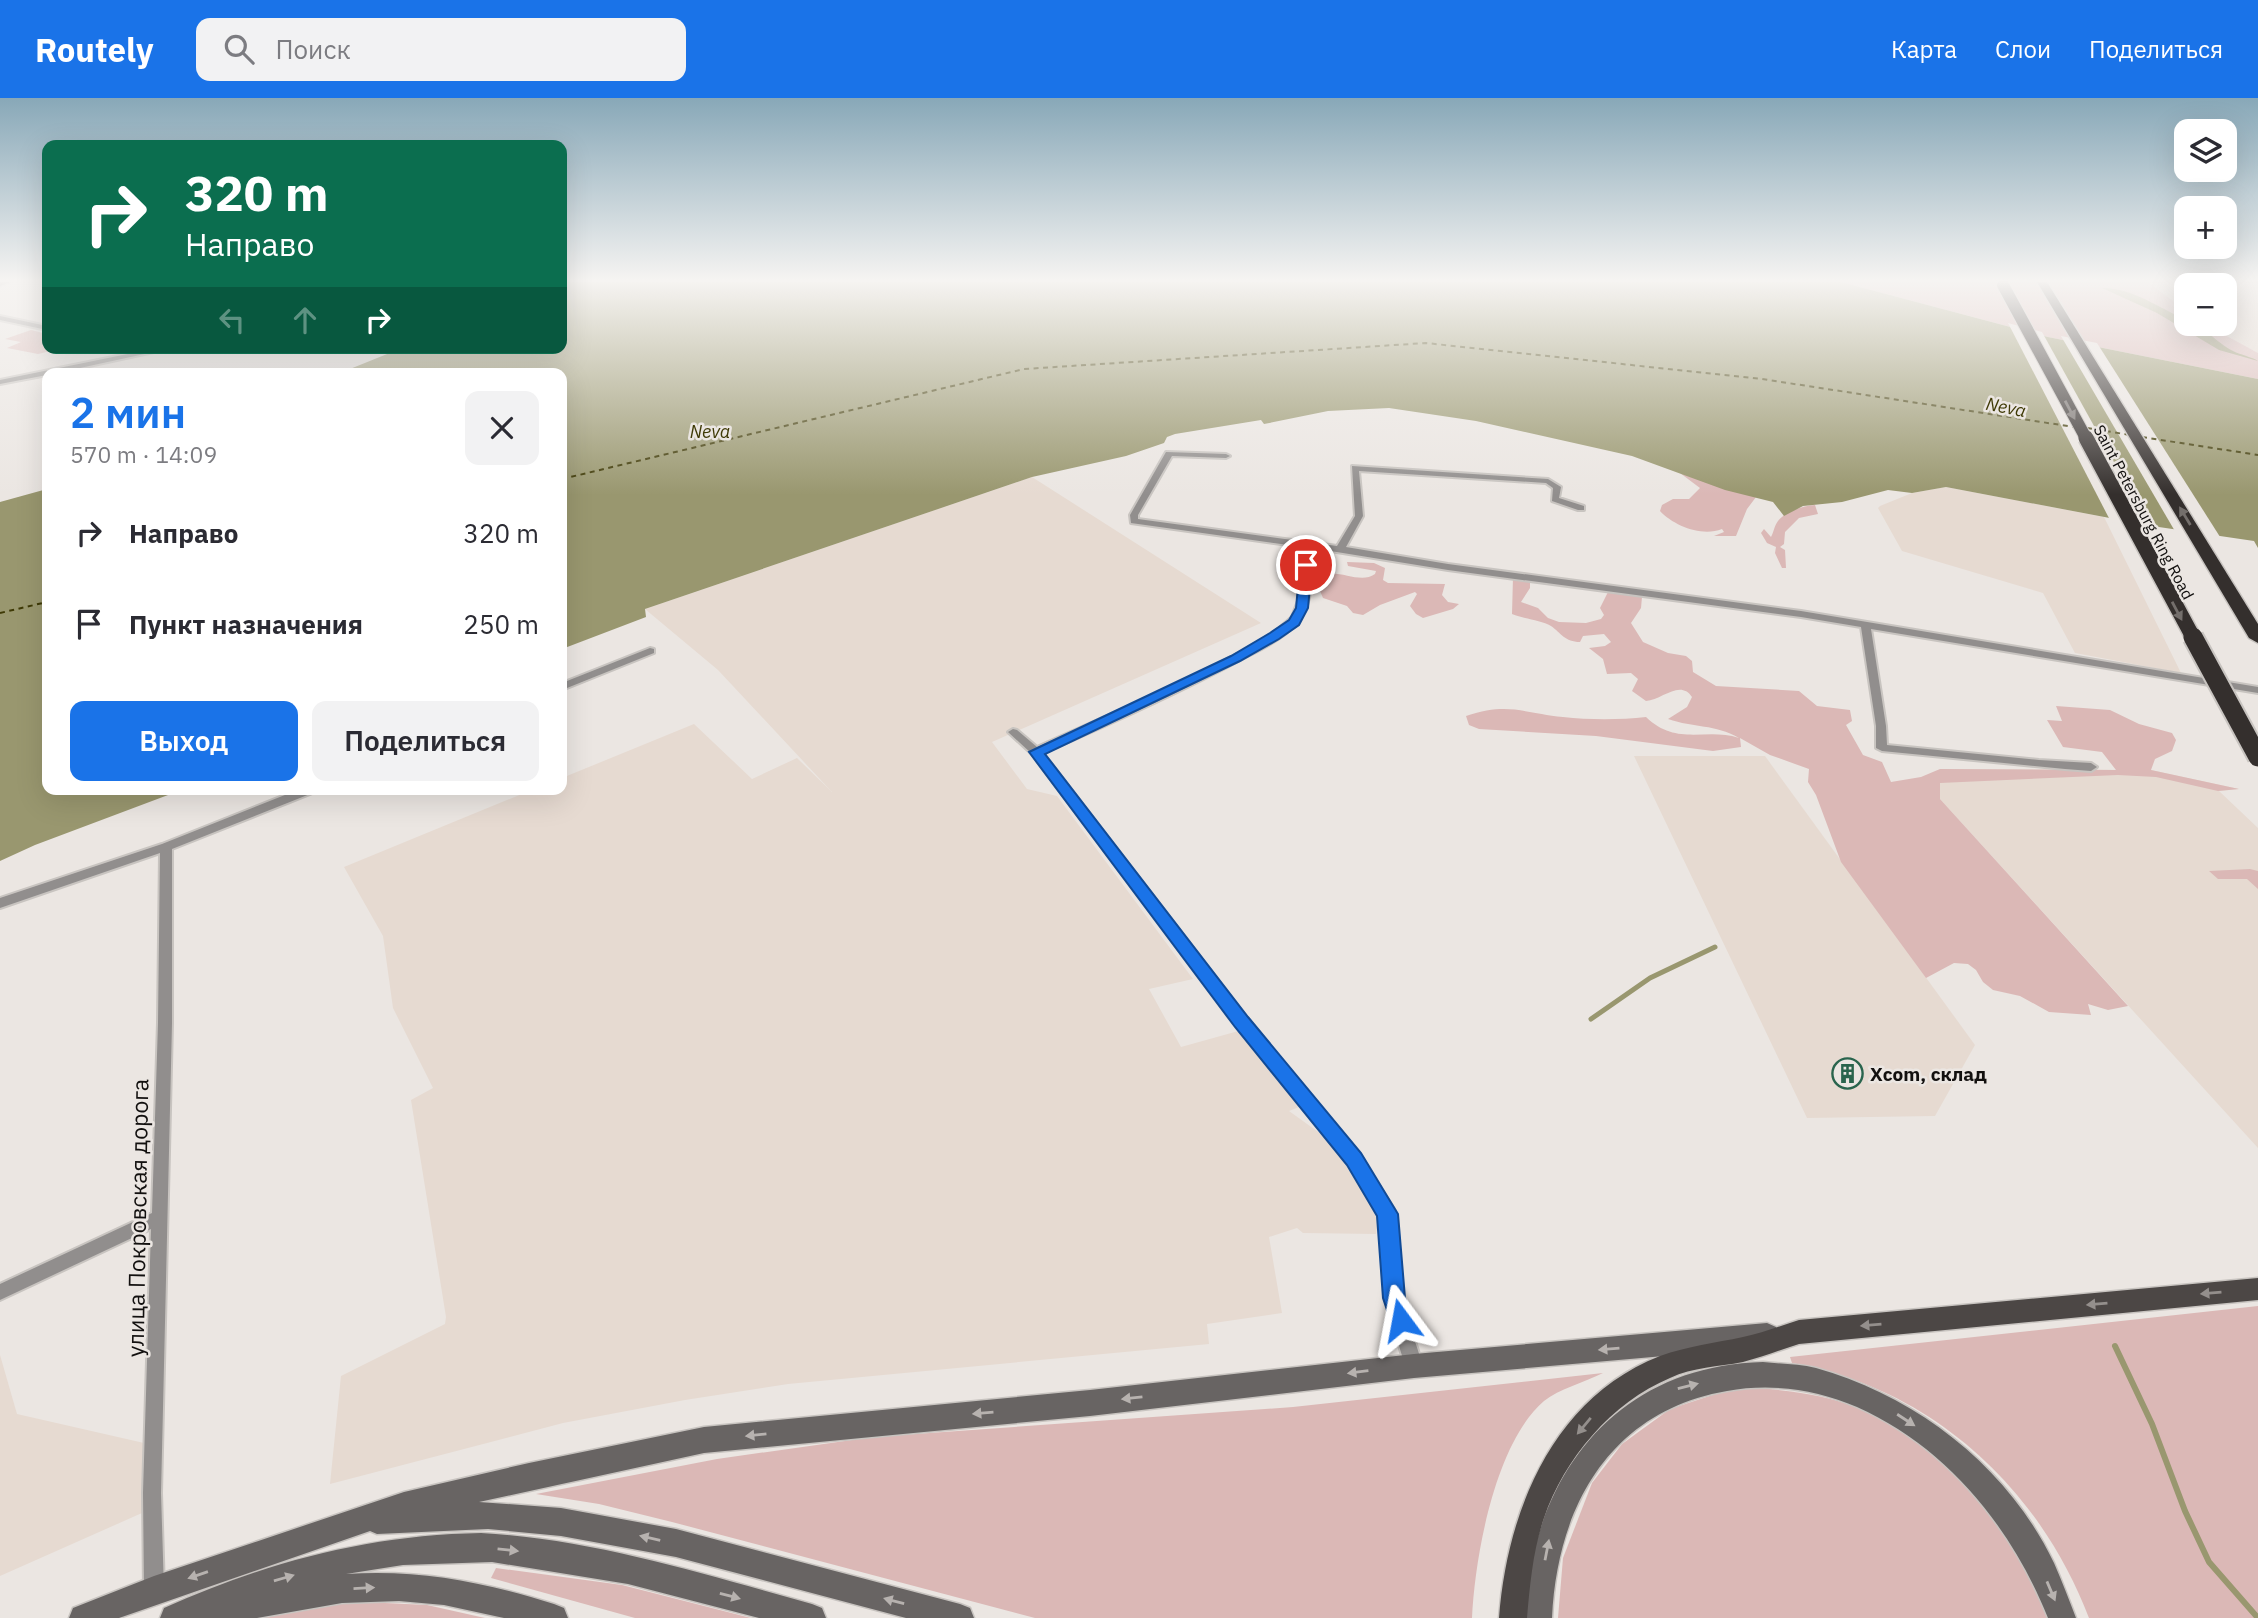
<!DOCTYPE html>
<html lang="ru">
<meta charset="utf-8">
<style>
:root{--surface:#fff;--page:#f2f2f3;--text:#2b2b33;--muted:#7c7c81;--accent:#1a73e8}
body{margin:0;font-family:"IBM Plex Sans",sans-serif;background:var(--page);color:var(--text);height:100vh;display:flex;flex-direction:column;font-size:26px;white-space:nowrap}
*{box-sizing:border-box;margin:0}
p{font-size:23px;color:var(--muted)}
.icon{flex:none;width:38px;height:38px;fill:none;stroke:currentColor;stroke-width:2;stroke-linecap:round;stroke-linejoin:round}
.map{position:relative;flex:1;overflow:hidden}
.sheet{position:absolute;left:42px;top:270px;width:525px;height:427px;display:flex;flex-direction:column;background:var(--surface);border-radius:14px;box-shadow:0 7px 28px #0002}
.sheet>*{flex:none}
.top-card{position:absolute;left:42px;top:42px;width:525px;height:214px;border-radius:14px;box-shadow:0 7px 28px #0002;background:#0b6e4f;color:#fff;overflow:hidden}
.buttons{position:absolute;left:2174px;top:21px;display:grid;gap:14px}
.buttons a{display:grid;place-items:center;width:63px;height:63px;border-radius:14px;background:var(--surface);box-shadow:0 7px 28px #0002;font-size:35px}
.pin{position:absolute;display:grid;place-items:center;width:60px;height:60px;color:#fff;margin:-30px;border:4px solid #fff;border-radius:50%;box-shadow:0 2px 7px #0007}
.me{position:absolute;width:77px;margin:-38px;rotate:347deg;stroke-linejoin:round;filter:drop-shadow(0 0 5px #0008)}
.turn{display:flex;align-items:center;gap:24px;height:147px;padding:0 28px;font-size:32px}
.turn .icon{width:91px;height:91px;stroke-width:2.5}
.turn b{display:block;font-size:49px;line-height:60px}
.lanes{display:flex;align-items:center;height:66px;padding:0 28px;background:#0003;justify-content:center;gap:35px;direction:ltr}
.lanes .off{opacity:.35}
.round{display:grid;place-items:center;flex:none;width:74px;height:74px;border-radius:14px;background:var(--page)}
.headline{display:flex;align-items:center;justify-content:space-between;height:119px;padding:0 28px}
h1{font-size:42px;font-weight:600;line-height:52px;color:var(--accent)}
.action{display:flex;gap:14px;margin-top:auto;padding:14px 28px}
.action a{flex:1;height:80px;border-radius:14px;background:var(--accent);color:#fff;font-size:28px;font-weight:600;line-height:80px;text-align:center}
.action a+a{background:var(--page);color:var(--text)}
ul{padding:0;list-style:none}
li{display:flex;align-items:center;gap:21px;height:91px;padding:0 28px}
li div{flex:1}
li b{display:block;font-size:26px}
li em{font-style:normal}
header{display:flex;align-items:center;gap:42px;box-sizing:border-box;height:98px;padding:0 35px;background:var(--accent);color:#fff}
header strong{font-size:33px}
nav{display:flex;gap:38px;margin-inline-start:auto;font-size:24px}
.search{width:490px;height:63px;background:var(--page);display:flex;align-items:center;gap:18px;box-sizing:border-box;padding:0 24px;border-radius:14px;color:var(--muted);font-size:26px}
.map>svg:first-child{display:block}
.built{fill:#e6dad1}
.green{fill:#dbb8b6}
.water{fill:#99976f}
.pier{fill:#ebe6e2}
.lines{fill:none;stroke-linecap:round;stroke-linejoin:round}
.stream-far1{stroke:#99976f;stroke-width:5}
.stream{stroke:#99976f;stroke-width:6}
.ferry{stroke:#3f3a06;stroke-width:2;stroke-dasharray:5 4.5;stroke-linecap:butt}
.street-casing{stroke:#c8c4c0;stroke-width:4}
.secondary-casing{stroke:#c8c4c0;stroke-width:3}
.primary-casing{stroke:#c8c4c0;stroke-width:3}
.highway-casing{stroke:#c8c4c0;stroke-width:3}
.street{fill:#918e8d;fill-rule:evenodd}
.secondary{fill:#686463;fill-rule:evenodd}
.primary{fill:#4c4745;fill-rule:evenodd}
.highway{fill:#342f2d;fill-rule:evenodd}
.highway-bridge-far2-casing{stroke:#c8c4c0;stroke-width:14;stroke-linecap:butt}
.highway-bridge-far1-casing{stroke:#c8c4c0;stroke-width:18;stroke-linecap:butt}
.highway-bridge-casing{stroke:#c8c4c0;stroke-width:23;stroke-linecap:butt}
.highway-bridge-far2{stroke:#342f2d;stroke-width:12}
.highway-bridge-far1{stroke:#342f2d;stroke-width:15}
.highway-bridge{stroke:#342f2d;stroke-width:19}
.oneway{fill:#746f6c}
.oneway2{fill:#948f8c}
.oneway3{fill:#b7b2af}
.route{fill:#1a73e8;stroke:#114b97;stroke-width:2}
.labels{text-anchor:middle;dominant-baseline:central;stroke-width:5;stroke-linejoin:round;paint-order:stroke}
.far-street-label{font-size:16px;fill:#12100f;stroke:#ebe6e2}
.far-water-label{font-size:18px;font-style:italic;fill:#3f3a06;stroke:#ebe6e2}
.poi-label{font-size:19px;font-weight:bold;fill:#12100f;stroke:#ebe6e2;text-anchor:start}
.near-street-label{font-size:23px;fill:#12100f;stroke:#ebe6e2}
</style>
<header>
<strong>Routely</strong>
<div class="search"><svg class="icon" aria-label="search" viewBox="0 0 24 24"><circle cx="10" cy="10" r="6"/><path d="M15 15l6 6"/></svg>Поиск</div>
<nav><a>Карта</a><a>Слои</a><a>Поделиться</a></nav>
</header>
<div class="map">
<svg width="2258" height="1520" viewBox="0 0 2258 1520">
<rect width="100%" height="100%" fill="#ebe6e2"/>
<g class="built">
<path d="M2148,184H2258V255L2205,226H2224V187H2186V213Z"/>
<path d="M1032,379L1261,525L992,644L1027,691L1057,698L1193,881L1149,891L1181,949L1242,932L1304,1007L1289,1013L1328,1041L1379,1117L1376,1136L1303,1135L1297,1130L1269,1139L1282,1215L1207,1226L1209,1246L788,1286L685,1302L563,1325L330,1386L341,1278L445,1226L446,1219L411,1002L433,990L393,910L383,838L344,769L534,691H562V680L694,626L752,681L797,660L832,694L718,572L645,511Z"/>
<path d="M1946,389L2104,419L2181,575L2075,555L2043,495L1902,453L1878,410L1880,408L1912,395Z"/>
<path d="M1634,658H1765L1975,947L1935,1018L1807,1020Z"/>
<path d="M1940,671L2151,672L2239,691L2219,693L2258,730V1050L1940,701Z"/>
<path d="M0,1257L17,1316L144,1345L142,1415L0,1478Z"/>
</g>
<g class="green">
<path d="M1841,184H2148L2186,213V226H2205L2258,255V281L2048,239Z"/>
<path d="M31,232L47,236V250H64L38,256L7,250L21,244L5,241Z"/>
<path d="M1680,375L1756,399L1747,411L1736,438H1714L1724,434L1722,431C1702,439 1674,428 1660,413L1662,407L1673,401H1689L1700,390Z"/>
<path d="M1815,407L1818,416L1799,420L1785,434L1784,446L1780,449L1785,452L1786,470H1782L1775,455L1776,449L1767,445L1761,435L1764,431L1771,439C1774,434 1774,428 1778,423C1786,413 1803,408 1815,407Z"/>
<path d="M1347,464L1374,465L1385,470L1383,482L1388,485L1445,486L1442,497L1448,504L1459,506L1453,511L1423,520L1416,516L1410,508L1417,496L1415,494L1380,507L1363,517L1353,515L1347,508L1323,500L1317,486L1320,478C1338,469 1359,487 1375,476L1376,473L1348,468Z"/>
<path d="M1513,479L1530,481V490L1521,504L1538,510L1548,520L1559,524L1586,525L1601,521L1604,517L1600,510L1608,494L1642,499L1641,510L1631,525L1643,544L1668,555L1686,558L1692,563L1693,574L1716,588L1799,593L1817,608L1850,612L1852,623L1846,627L1863,657L1882,664L1891,684L1921,679L1940,671L2116,672L2102,654L2063,649L2047,622L2062,623L2056,608L2110,612L2139,626L2172,635L2176,642L2172,653L2155,661L2151,672L2239,691L2218,693L2156,679L2118,677L1940,685V701L2128,908L2108,912L2088,906L2091,917L2049,914L2020,898L1993,892L1983,884L1976,872L1968,866L1954,865L1926,880L1841,764L1816,697L1808,684L1809,671L1770,657L1740,640L1741,649L1713,653L1596,638L1479,631L1469,627L1466,618C1508,604 1523,615 1563,619C1589,622 1620,622 1646,619C1677,649 1706,629 1739,640C1715,626 1694,630 1668,621L1687,609L1692,599C1680,581 1662,602 1646,603L1632,593L1638,581L1631,575L1607,576L1603,561L1589,550L1605,548L1611,544L1604,536L1583,538L1580,544C1565,544 1561,535 1551,528C1541,522 1524,521 1512,516Z"/>
<path d="M2250,771L2258,773V791L2247,781H2218L2209,773Z"/>
<path d="M2258,1208V1520H2089C2039,1389 1931,1290 1792,1265L1790,1259Z"/>
<path d="M1603,1275C1585,1284 1559,1291 1544,1303C1495,1345 1475,1458 1472,1520H1035L672,1424L599,1406L536,1396L717,1361L873,1339L1293,1309Z"/>
<path d="M1737,1289C1780,1291 1821,1295 1862,1311C1940,1342 2027,1439 2047,1520H1558L1563,1460L1592,1385L1622,1346L1670,1311Z"/>
<path d="M496,1470L622,1487L751,1520H635L491,1480Z"/>
<path d="M364,1504L427,1507L485,1520H248L324,1506Z"/>
</g>
<g class="water">
<path d="M562,184H1841L2048,239L2258,281V450L2254,443L2152,428L1946,389L1912,395L1888,392L1842,404L1803,408L1784,418L1773,404L1725,392L1632,358L1476,323L1389,310L1328,313L1264,326L1261,322L1175,336L1167,339L1164,345L1126,358L1032,379L645,511L646,519L562,551V275H340L402,250H562Z"/>
<path d="M2102,190C2130,189 2160,210 2186,222V226C2203,226 2218,246 2233,253C2241,257 2252,259 2258,263L2219,252L2157,215Z"/>
<path d="M47,391V691H184L35,747L0,763V404Z"/>
</g>
<g class="pier">
<path d="M2008,225L2042,234L2151,431L2111,424Z"/>
<path d="M2061,238L2097,245L2222,442L2176,435Z"/>
</g>
<g class="lines">
<path class="stream-far1" d="M1591,921L1650,880L1715,849"/>
<path class="stream" d="M2115,1248L2152,1326L2185,1413L2209,1464L2258,1520"/>
<g class="ferry">
<path d="M2087,330L2130,337"/>
<path d="M2142,339L2258,357"/>
<path d="M562,381L1024,271L1426,245L1762,281L2074,329"/>
<path d="M0,515L47,504"/>
</g>
<defs>
<g id="street">
<path d="M0,218L47,228V232L0,222Z"/>
<path d="M157,250H172L57,275H47V277L0,286V282Z"/>
<path d="M1166,354L1226,356L1230,358L1226,360L1172,358L1138,417V421L1337,448L1355,418L1352,368L1548,381L1561,389L1559,400L1584,408V412H1578L1552,403L1553,390L1546,385L1359,373L1363,418L1346,449L1448,466L1801,513L2258,589V595L1871,531L1886,628L1887,647L2039,662L2091,665L2097,669L2091,673L2065,671L1882,653L1876,650V628L1861,529L1801,519L1448,472L1312,450C1311,472 1314,498 1302,518C1290,538 1261,551 1242,561C1177,596 1110,626 1043,655L1247,920L1359,1056L1394,1111L1396,1116L1401,1200L1423,1268L1420,1274L1414,1277L1408,1274L1405,1268L1385,1200L1380,1117L1369,1099L1349,1066L1237,928L1032,656L1008,634L1013,631L1017,632L1037,649L1172,589L1251,549L1278,531L1292,519L1298,503L1303,449L1131,425L1130,417Z"/>
<path d="M650,550L654,551V555L562,592V585Z"/>
<path d="M300,691H317L315,694L172,751V925L161,1395L164,1492L161,1499L154,1502L147,1499L144,1492L143,1395L151,1131L0,1202V1186L152,1115L158,925L160,755L0,810V800L162,746Z"/>
</g>
<g id="secondary">
<path d="M1767,1225L1776,1229L1779,1237L1776,1245L1767,1249L1414,1280L1090,1318L704,1355L479,1404L561,1410L676,1431L960,1506L970,1510L974,1520H906L676,1459L561,1438L488,1431L377,1436L370,1433L119,1520H69L73,1510L154,1478L404,1394L529,1365L704,1329L1090,1292L1414,1256Z"/>
<path d="M1763,1264C1780,1266 1799,1266 1816,1270C1918,1299 2008,1369 2054,1465C2062,1483 2069,1502 2076,1520H2048C2012,1430 1947,1349 1857,1309C1816,1291 1770,1285 1727,1293C1610,1313 1557,1409 1552,1520H1524C1532,1379 1614,1268 1763,1264Z"/>
<path d="M481,1435C593,1441 704,1476 812,1506L822,1510L826,1520H759L628,1486L492,1464L403,1467L346,1476C418,1471 485,1484 554,1506L564,1510L568,1520H504L444,1507L399,1503L342,1505L257,1520H160L164,1510C266,1464 369,1437 481,1435Z"/>
</g>
<g id="primary">
<path d="M0,184H10L0,188Z"/>
<path d="M2258,1180V1202L1799,1246C1780,1252 1762,1259 1743,1264C1718,1269 1693,1269 1670,1280C1612,1304 1564,1361 1544,1420C1533,1452 1530,1486 1527,1520H1499C1507,1413 1553,1300 1660,1258C1688,1248 1715,1245 1743,1239C1762,1235 1780,1228 1799,1222Z"/>
</g>
<path id="highway" d="M2037,184H2047L2258,526V545L2249,540Z"/>
</defs>
<use href="#street" class="street-casing"/>
<use href="#secondary" class="secondary-casing"/>
<use href="#primary" class="primary-casing"/>
<use href="#highway" class="highway-casing"/>
<use href="#street" class="street"/>
<use href="#secondary" class="secondary"/>
<use href="#primary" class="primary"/>
<use href="#highway" class="highway"/>
<defs>
<path id="highway-bridge-far2" d="M2003,187L2087,342"/>
<path id="highway-bridge-far1" d="M2086,340L2194,541"/>
<path id="highway-bridge" d="M2193,539L2258,659"/>
</defs>
<use href="#highway-bridge-far2" class="highway-bridge-far2-casing"/>
<use href="#highway-bridge-far1" class="highway-bridge-far1-casing"/>
<use href="#highway-bridge" class="highway-bridge-casing"/>
<use href="#highway-bridge-far2" class="highway-bridge-far2"/>
<use href="#highway-bridge-far1" class="highway-bridge-far1"/>
<use href="#highway-bridge" class="highway-bridge"/>
</g>
<defs><path id="oneway-solid" d="M-6-.8H1V-3.2L6.5 0L1 3.2V.8H-6Z" transform="scale(1.75)"/></defs>
<g class="oneway">
<use href="#oneway-solid" transform="translate(2070 312) rotate(62)"/>
<use href="#oneway-solid" transform="translate(2185 418) rotate(-121)"/>
<use href="#oneway-solid" transform="translate(2177 513) rotate(62)"/>
</g>
<g class="oneway2">
<use href="#oneway-solid" transform="translate(2211 1195) rotate(175)"/>
<use href="#oneway-solid" transform="translate(2097 1206) rotate(175)"/>
<use href="#oneway-solid" transform="translate(1871 1227) rotate(175)"/>
<use href="#oneway-solid" transform="translate(1584 1328) rotate(130)"/>
</g>
<g class="oneway3">
<use href="#oneway-solid" transform="translate(1609 1251) rotate(175)"/>
<use href="#oneway-solid" transform="translate(1358 1274) rotate(173)"/>
<use href="#oneway-solid" transform="translate(1688 1288) rotate(-14)"/>
<use href="#oneway-solid" transform="translate(1132 1300) rotate(174)"/>
<use href="#oneway-solid" transform="translate(983 1315) rotate(175)"/>
<use href="#oneway-solid" transform="translate(1906 1322) rotate(33)"/>
<use href="#oneway-solid" transform="translate(756 1337) rotate(174)"/>
<use href="#oneway-solid" transform="translate(650 1440) rotate(-167)"/>
<use href="#oneway-solid" transform="translate(508 1452) rotate(6)"/>
<use href="#oneway-solid" transform="translate(1547 1452) rotate(-79)"/>
<use href="#oneway-solid" transform="translate(198 1477) rotate(161)"/>
<use href="#oneway-solid" transform="translate(284 1480) rotate(-16)"/>
<use href="#oneway-solid" transform="translate(364 1490) rotate(-3)"/>
<use href="#oneway-solid" transform="translate(2051 1493) rotate(67)"/>
<use href="#oneway-solid" transform="translate(730 1498) rotate(15)"/>
<use href="#oneway-solid" transform="translate(894 1503) rotate(-165)"/>
</g>
<linearGradient id="sky" x2="0" y2="1"><stop stop-color="#88a8b8"/><stop offset="0.46" stop-color="#f6f4f2"/><stop offset="1" stop-color="#f6f4f2" stop-opacity="0"/></linearGradient>
<rect width="2258" height="397" fill="url(#sky)"/>
<path class="route" d="M1306,463L1312,467L1308,510L1299,527L1279,541L1240,563L1045,656L1248,919L1361,1055L1398,1116L1405,1200L1412,1222L1408,1230L1401,1233L1393,1230L1383,1200L1377,1118L1347,1067L1235,929L1029,654L1231,558L1270,535L1289,522L1296,510L1300,467Z"/>
<defs>
<symbol id="building-ring" viewBox="-11 -11 22 22"><circle r="9.5" fill="#ebe6e2" stroke="#29644d" stroke-width="1.5"/><path d="M-4-6H4V6H1V3H-1V6H-4ZM-2.5-4.3h1.7v1.8h-1.7ZM.8-4.3h1.7v1.8H.8ZM-2.5-1h1.7V.8h-1.7ZM.8-1h1.7V.8H.8Z" fill="#29644d"/></symbol>
</defs>
<g fill-rule="evenodd">
<use href="#building-ring" x="1830" y="958" width="35" height="35"/>
</g>
<g class="labels">
<g class="far-street-label">
<text transform="translate(2144 414) rotate(62)">Saint Petersburg Ring Road</text>
</g>
<g class="far-water-label">
<text transform="translate(2006 309) rotate(11)">Neva</text>
<text x="710" y="333">Neva</text>
</g>
<g class="poi-label">
<text x="1870" y="976">Xсom, склад</text>
</g>
<g class="near-street-label">
<text transform="translate(137 1120) rotate(-89)">улица Покровская дорога</text>
</g>
</g>
</svg>
<div class="buttons">
<a><svg class="icon" aria-label="layers" viewBox="0 0 24 24"><path d="M12 4l9 5-9 5-9-5zM3 14l9 5 9-5"/></svg></a>
<a>+</a>
<a>−</a>
</div>
<div class="pin" style="left:1306px;top:467px;background:#d93025"><svg class="icon" aria-label="arrive" viewBox="0 0 24 24"><path d="M6 21V4h12l-3 4 3 4H6"/></svg></div>
<svg class="me" style="left:1401px;top:1222px" viewBox="-20 -20 40 40"><path d="M0-17L14 15 0 8-14 15z" fill="#1a73e8" stroke="#fff" stroke-width="4"/></svg>
<div class="top-card">
<div class="turn"><svg class="icon" aria-label="right" viewBox="0 0 24 24"><path d="M7 20v-9h11M14 6l5 5-5 5"/></svg><div><b>320 m</b>Направо</div></div>
<div class="lanes"><svg class="icon off" aria-label="left" viewBox="0 0 24 24"><path d="M17 20v-9H6M10 6l-5 5 5 5"/></svg><svg class="icon off" aria-label="ahead" viewBox="0 0 24 24"><path d="M12 20V5M6 11l6-6 6 6"/></svg><svg class="icon" aria-label="right" viewBox="0 0 24 24"><path d="M7 20v-9h11M14 6l5 5-5 5"/></svg></div>
</div>
<section class="sheet">
<div class="headline"><div><h1>2 мин</h1><p>570 m · 14:09</p></div><a class="round"><svg class="icon" aria-label="close" viewBox="0 0 24 24"><path d="M6 6l12 12M18 6L6 18"/></svg></a></div>
<ul>
<li><svg class="icon" aria-label="right" viewBox="0 0 24 24"><path d="M7 20v-9h11M14 6l5 5-5 5"/></svg><div><b>Направо</b></div><em>320 m</em></li>
<li><svg class="icon" aria-label="arrive" viewBox="0 0 24 24"><path d="M6 21V4h12l-3 4 3 4H6"/></svg><div><b>Пункт назначения</b></div><em>250 m</em></li>
</ul>
<div class="action"><a>Выход</a><a>Поделиться</a></div>
</section>
</div>
